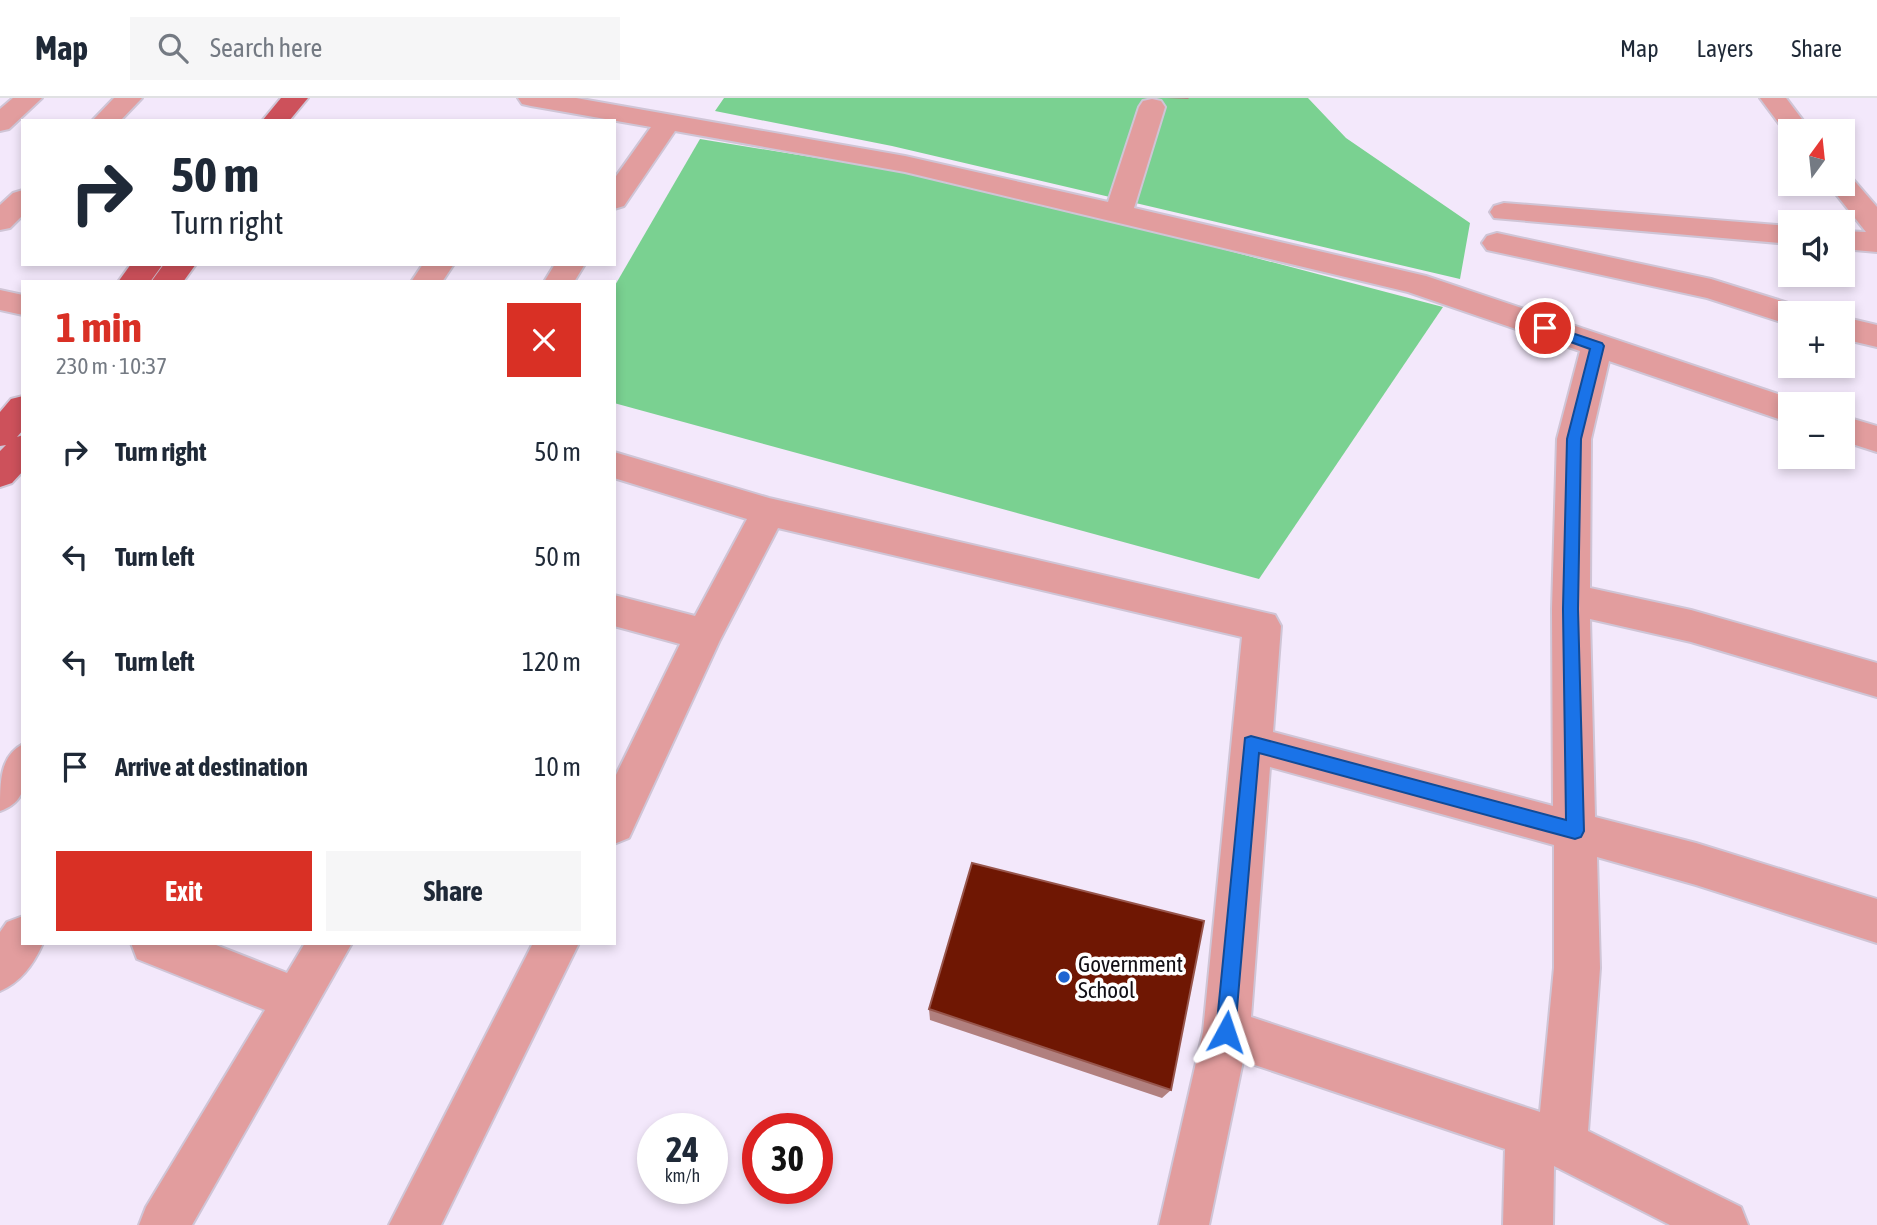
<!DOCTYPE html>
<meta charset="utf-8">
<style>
:root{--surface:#fff;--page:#f6f6f7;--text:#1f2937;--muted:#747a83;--line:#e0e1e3;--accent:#d93025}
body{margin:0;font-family:"Asap Condensed",sans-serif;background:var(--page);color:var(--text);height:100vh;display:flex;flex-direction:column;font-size:26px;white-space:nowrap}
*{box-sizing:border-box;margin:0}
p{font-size:23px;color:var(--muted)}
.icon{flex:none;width:38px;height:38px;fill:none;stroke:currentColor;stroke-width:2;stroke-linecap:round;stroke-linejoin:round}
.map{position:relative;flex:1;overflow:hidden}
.sheet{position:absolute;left:21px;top:182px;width:595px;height:665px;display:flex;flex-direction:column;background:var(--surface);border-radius:0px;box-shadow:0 4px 10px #0003}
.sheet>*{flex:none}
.guide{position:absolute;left:21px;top:21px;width:595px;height:147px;border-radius:0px;box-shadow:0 4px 10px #0003;background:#fff;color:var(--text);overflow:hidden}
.needle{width:46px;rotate:15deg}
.fabs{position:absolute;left:1778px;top:21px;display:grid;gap:14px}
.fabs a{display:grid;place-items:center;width:77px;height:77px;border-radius:0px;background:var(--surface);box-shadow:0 4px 10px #0003;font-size:35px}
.speed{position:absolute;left:637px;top:1015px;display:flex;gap:14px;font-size:35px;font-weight:700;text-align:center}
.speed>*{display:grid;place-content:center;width:91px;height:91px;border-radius:50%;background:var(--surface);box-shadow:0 4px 10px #0003;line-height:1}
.speed small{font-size:18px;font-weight:400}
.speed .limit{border:10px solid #d22;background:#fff;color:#111}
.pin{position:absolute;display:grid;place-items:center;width:60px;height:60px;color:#fff;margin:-30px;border:4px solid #fff;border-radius:50%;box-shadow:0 2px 7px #0007}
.me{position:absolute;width:77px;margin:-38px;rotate:5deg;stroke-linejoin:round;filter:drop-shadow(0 0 5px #0008)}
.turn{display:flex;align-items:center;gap:24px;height:147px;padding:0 35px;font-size:32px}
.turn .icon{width:91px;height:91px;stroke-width:2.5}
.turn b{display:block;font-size:49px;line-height:60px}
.round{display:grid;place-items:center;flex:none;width:74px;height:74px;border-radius:0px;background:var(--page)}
.head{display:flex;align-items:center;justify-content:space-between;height:119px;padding:0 35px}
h1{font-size:42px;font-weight:700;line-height:52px;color:var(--accent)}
.cta{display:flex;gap:14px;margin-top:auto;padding:14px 35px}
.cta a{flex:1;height:80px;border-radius:0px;background:var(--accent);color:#fff;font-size:28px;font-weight:700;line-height:80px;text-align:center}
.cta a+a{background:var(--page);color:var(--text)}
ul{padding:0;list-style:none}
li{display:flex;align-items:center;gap:21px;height:105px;padding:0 35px}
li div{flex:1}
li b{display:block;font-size:26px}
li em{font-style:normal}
header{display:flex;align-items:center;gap:42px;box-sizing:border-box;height:98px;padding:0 35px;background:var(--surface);border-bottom:2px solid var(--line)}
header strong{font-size:33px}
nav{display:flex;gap:38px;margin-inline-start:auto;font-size:24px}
.search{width:490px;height:63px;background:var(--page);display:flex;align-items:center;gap:18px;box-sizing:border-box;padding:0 24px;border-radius:0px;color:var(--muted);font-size:26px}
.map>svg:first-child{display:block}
.green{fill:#7ad191}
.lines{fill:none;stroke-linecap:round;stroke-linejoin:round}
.minor-casing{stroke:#cfc5d6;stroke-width:4}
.major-casing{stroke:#cfc5d6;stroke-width:4}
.minor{fill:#e29d9e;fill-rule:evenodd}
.major{fill:#cd515b;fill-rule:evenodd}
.wall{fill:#b1807f}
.building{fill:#6f1703;stroke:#97564d;stroke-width:2}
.route{fill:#1a73e8;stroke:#114b97;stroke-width:2}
.poi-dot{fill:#2065d1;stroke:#fff;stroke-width:2.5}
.labels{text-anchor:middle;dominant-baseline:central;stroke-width:7;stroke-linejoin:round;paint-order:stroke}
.poi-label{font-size:23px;fill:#120f15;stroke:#fff;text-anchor:start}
</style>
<header>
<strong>Map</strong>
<div class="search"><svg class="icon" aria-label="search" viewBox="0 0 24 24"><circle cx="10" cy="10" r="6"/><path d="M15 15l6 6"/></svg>Search here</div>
<nav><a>Map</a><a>Layers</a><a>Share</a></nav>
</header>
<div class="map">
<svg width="1877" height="1127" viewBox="0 0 1877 1127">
<rect width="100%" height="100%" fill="#f3e8fb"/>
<g class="green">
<path d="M724,0H1308L1346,40L1470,125L1460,181L892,48L715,13Z"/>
<path d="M700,41L891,72L1199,145L1443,209L1259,481L614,305V189Z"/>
</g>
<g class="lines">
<defs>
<g id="minor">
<path d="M13,0H42L9,31L0,33V11Z"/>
<path d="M114,0H142L120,23H92Z"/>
<path d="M518,0H576L905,58L1108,104L1139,9L1143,3L1152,1L1161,3L1165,9L1134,110L1426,178L1802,304L1790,306V325L1609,263L1591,341L1590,490L1691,512L1877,565V599L1691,544L1590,521L1595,719L1696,745L1877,801V845L1696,787L1597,759L1600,870L1588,1033L1741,1109L1748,1127H1670L1554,1068L1553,1127H1503L1505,1051L1243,963L1209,1127H1159L1203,934L1242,539L778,430L720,542L629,740L614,746V681L680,546L614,528V497L695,518L747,421L614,380V354L769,400L1275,517L1281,528L1273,634L1553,708L1552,511L1557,341L1580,253L1408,194L905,74L675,33L624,108L614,111V81L651,29L531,8L522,6ZM1270,669L1554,747V870L1540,1014L1251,919Z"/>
<path d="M1760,0H1786L1811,33H1790L1789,39Z"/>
<path d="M1843,78L1852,80L1877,109V154L1843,151V133L1866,134L1828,86H1843Z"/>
<path d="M23,92V117L10,130L0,132V107L13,95Z"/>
<path d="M1504,105L1790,128V146L1494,120L1490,114L1494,108Z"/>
<path d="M1497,135L1711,181L1801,209L1805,215H1790V227L1707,200L1487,152L1482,145L1487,138Z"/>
<path d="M423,166H454L442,184H411Z"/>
<path d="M555,166H585L574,184H544Z"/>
<path d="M0,192L23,197V217L0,212Z"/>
<path d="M1843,219L1877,227V249L1843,241Z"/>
<path d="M1843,318L1877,328V354L1843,343Z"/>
<path d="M23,646C23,676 33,701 0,713C0,683 0,658 23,646Z"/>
<path d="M23,818V845H43C34,866 21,884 0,893V834L7,824Z"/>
<path d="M131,845H211L287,875L305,845H352L192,1127H139L146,1109L265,912L137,861Z"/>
<path d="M533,845H579L441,1127H389Z"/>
</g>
<g id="major">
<path d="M281,0H308L289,23H262Z"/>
<path d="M131,166H163L150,184H118Z"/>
<path d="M164,166H196L183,184H151Z"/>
<path d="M23,298V332L17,339L23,337V373L12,385L0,389V353L6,347L0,348V314L11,301Z"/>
</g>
</defs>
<use href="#minor" class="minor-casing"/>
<use href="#major" class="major-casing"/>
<use href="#minor" class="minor"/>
<use href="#major" class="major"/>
</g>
<g class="wall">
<path d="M1166,0H1189L1188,1Z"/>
<path d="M929,911L1171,992L1162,1000L930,922Z"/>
</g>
<path class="building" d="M972,765L1204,823L1171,992L929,911Z"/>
<path class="route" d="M1545,226L1602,245L1604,248L1581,341L1578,511L1584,733L1581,739L1575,741L1259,655L1235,934L1233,941L1226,944L1219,941L1216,934L1245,640L1251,638L1566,722L1563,511L1567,341L1590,251L1540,233V227Z"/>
<circle class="poi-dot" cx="1064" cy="879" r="7"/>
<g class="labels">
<g class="poi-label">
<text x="1078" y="866">Government<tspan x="1078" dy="26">School</tspan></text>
</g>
</g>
</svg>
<div class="fabs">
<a><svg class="needle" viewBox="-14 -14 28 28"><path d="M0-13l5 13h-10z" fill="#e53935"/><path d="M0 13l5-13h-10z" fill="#747a83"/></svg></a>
<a><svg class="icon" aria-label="sound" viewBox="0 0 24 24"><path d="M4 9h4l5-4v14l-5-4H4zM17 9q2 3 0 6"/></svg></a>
<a>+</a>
<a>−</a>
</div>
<div class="speed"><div>24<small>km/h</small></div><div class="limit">30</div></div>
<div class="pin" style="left:1545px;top:230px;background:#d93025"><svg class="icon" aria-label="arrive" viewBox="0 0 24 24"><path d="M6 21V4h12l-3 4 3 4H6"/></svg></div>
<svg class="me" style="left:1226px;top:934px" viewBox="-20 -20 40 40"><path d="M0-17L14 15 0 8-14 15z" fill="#1a73e8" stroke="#fff" stroke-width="4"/></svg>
<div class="guide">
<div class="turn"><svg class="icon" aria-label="right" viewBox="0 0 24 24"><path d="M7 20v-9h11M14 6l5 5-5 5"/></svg><div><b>50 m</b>Turn right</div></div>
</div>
<section class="sheet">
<div class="head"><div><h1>1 min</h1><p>230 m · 10:37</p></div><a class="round" style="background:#d93025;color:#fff"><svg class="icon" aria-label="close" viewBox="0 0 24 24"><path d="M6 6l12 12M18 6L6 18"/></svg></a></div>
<ul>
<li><svg class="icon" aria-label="right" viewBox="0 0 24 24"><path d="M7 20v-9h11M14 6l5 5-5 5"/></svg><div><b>Turn right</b></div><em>50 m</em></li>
<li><svg class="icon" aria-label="left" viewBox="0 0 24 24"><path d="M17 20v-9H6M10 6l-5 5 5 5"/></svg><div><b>Turn left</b></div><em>50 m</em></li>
<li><svg class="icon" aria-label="left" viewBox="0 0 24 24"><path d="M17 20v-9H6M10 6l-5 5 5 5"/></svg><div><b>Turn left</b></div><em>120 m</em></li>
<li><svg class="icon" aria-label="arrive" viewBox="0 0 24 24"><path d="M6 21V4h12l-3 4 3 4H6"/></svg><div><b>Arrive at destination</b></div><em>10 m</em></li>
</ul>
<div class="cta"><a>Exit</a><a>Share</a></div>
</section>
</div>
